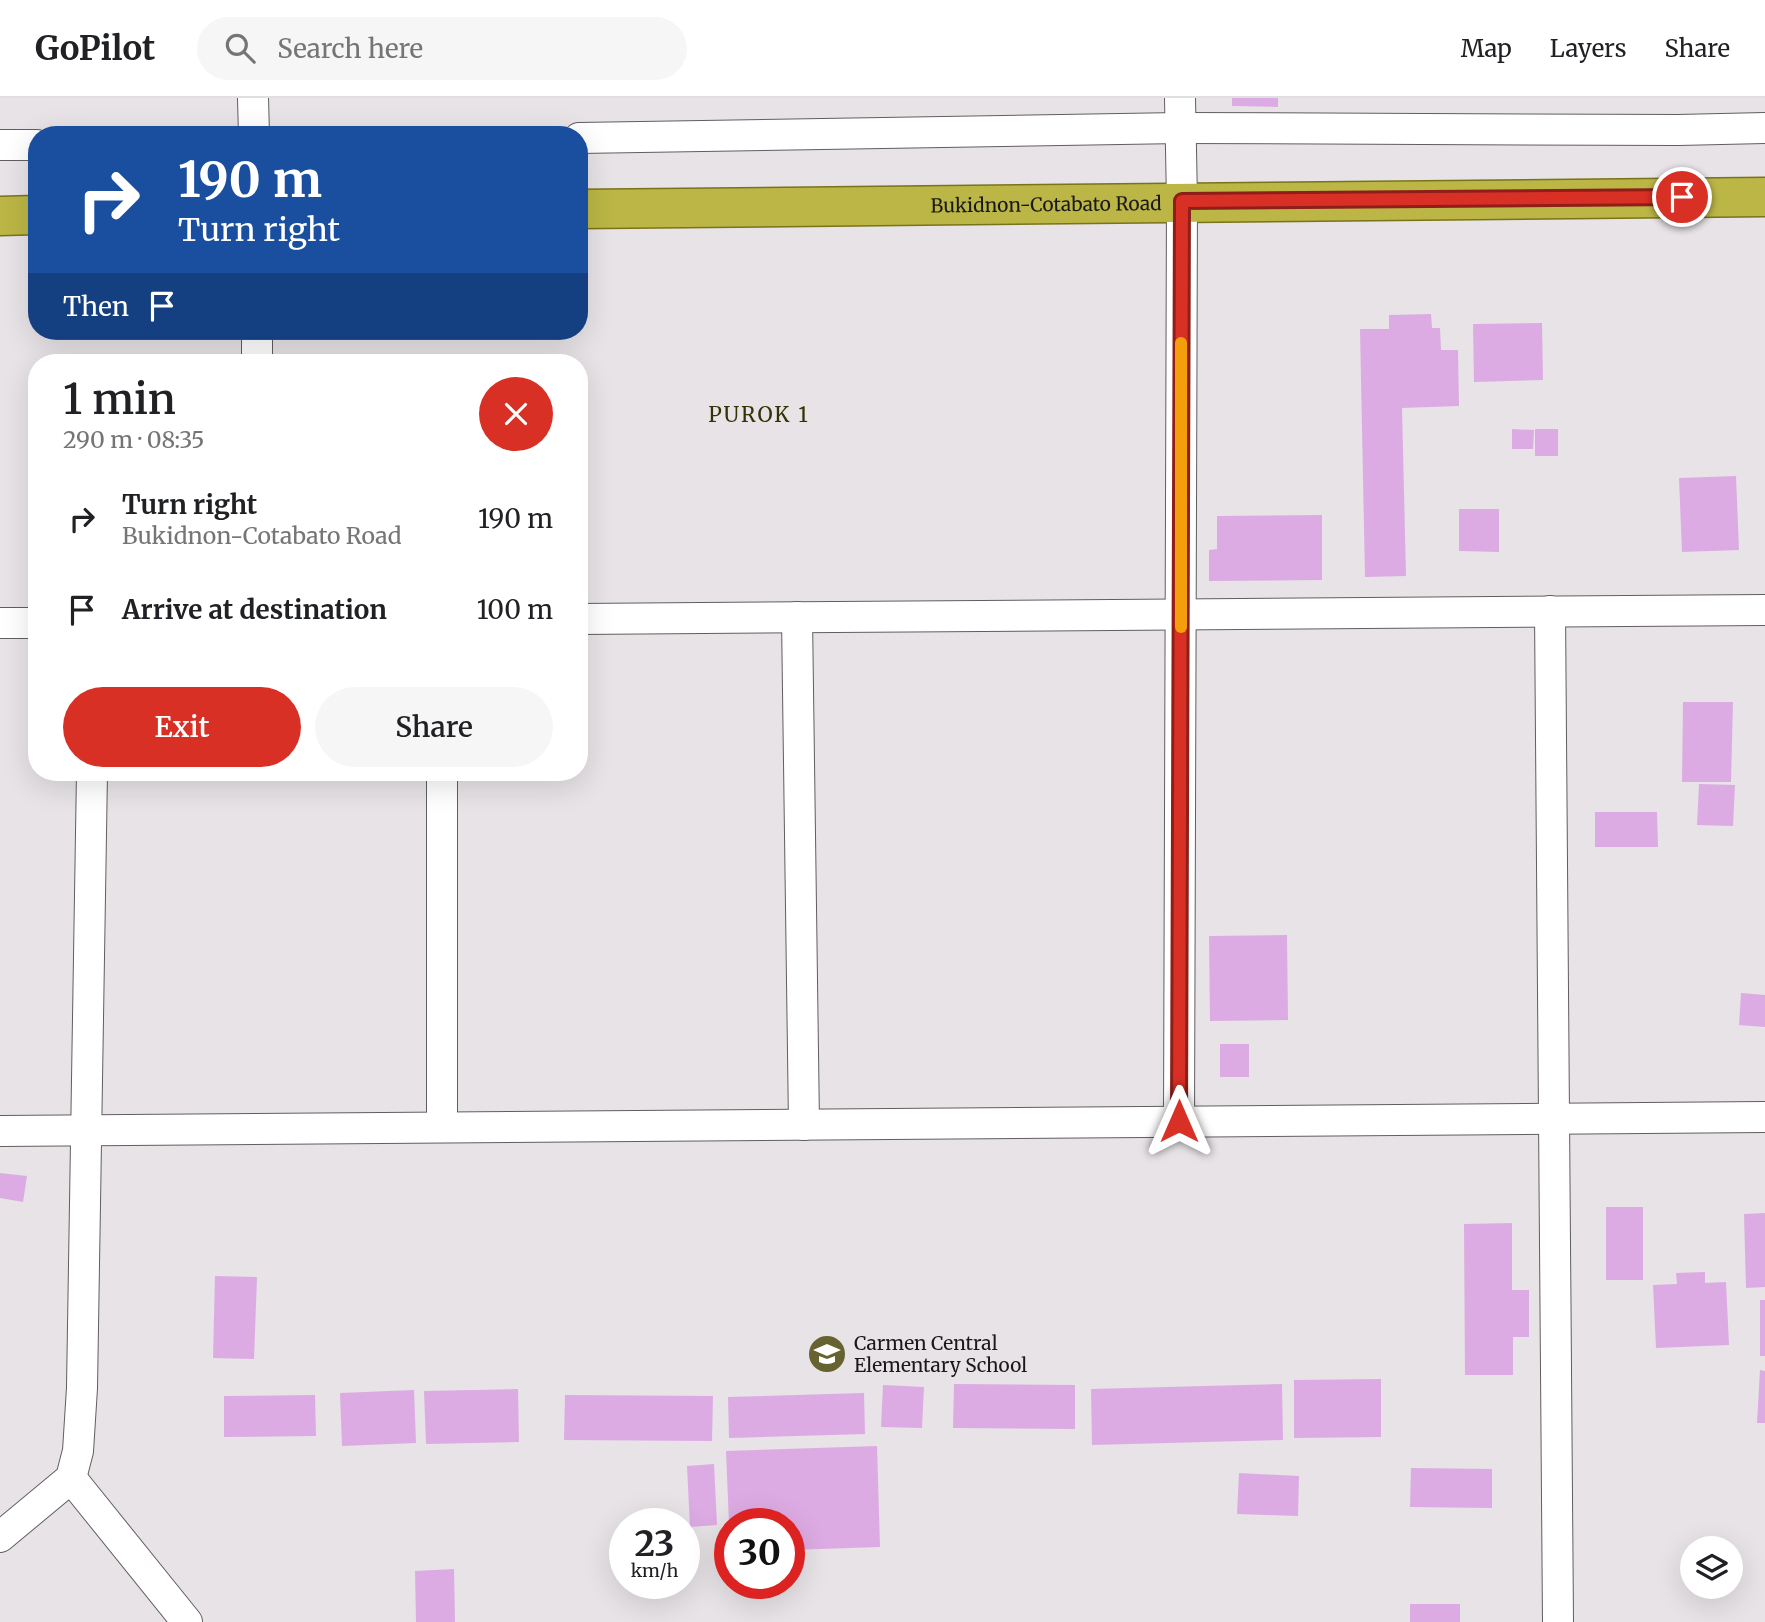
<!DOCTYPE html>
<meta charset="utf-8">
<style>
:root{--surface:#fff;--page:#f6f6f6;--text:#202124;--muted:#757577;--line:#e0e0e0;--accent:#d93025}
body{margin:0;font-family:Merriweather,serif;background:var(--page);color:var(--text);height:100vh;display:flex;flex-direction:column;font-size:26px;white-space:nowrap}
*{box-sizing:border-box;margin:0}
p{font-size:23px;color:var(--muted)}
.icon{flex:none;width:38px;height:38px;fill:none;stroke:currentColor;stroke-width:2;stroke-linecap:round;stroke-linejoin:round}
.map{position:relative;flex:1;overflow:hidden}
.sheet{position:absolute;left:28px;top:256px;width:560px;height:427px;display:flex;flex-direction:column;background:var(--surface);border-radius:28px;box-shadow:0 7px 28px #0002}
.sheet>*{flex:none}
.banner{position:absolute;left:28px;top:28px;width:560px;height:214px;border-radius:28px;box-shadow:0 7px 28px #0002;background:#1a4fa0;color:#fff;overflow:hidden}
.controls{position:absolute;left:1680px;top:1438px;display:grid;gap:14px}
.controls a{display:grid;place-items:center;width:63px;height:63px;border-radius:50%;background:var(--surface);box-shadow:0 7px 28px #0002;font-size:35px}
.speed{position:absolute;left:609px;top:1410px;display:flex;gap:14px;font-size:35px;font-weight:700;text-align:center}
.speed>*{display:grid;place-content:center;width:91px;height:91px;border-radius:50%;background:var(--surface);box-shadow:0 7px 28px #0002;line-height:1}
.speed small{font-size:18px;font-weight:400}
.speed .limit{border:10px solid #d22;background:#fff;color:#111}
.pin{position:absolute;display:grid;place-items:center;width:60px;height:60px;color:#fff;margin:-30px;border:4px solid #fff;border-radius:50%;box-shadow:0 2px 7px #0007}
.me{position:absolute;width:77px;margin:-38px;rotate:0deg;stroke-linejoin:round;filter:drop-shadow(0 0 5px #0008)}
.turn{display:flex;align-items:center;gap:24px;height:147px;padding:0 35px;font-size:32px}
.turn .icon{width:91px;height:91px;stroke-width:2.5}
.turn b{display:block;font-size:49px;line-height:60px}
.then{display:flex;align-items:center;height:66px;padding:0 35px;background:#0003;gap:14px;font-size:26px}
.round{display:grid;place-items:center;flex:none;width:74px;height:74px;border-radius:37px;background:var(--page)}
.headline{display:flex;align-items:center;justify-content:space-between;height:119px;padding:0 35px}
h1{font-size:42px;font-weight:600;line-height:52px}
.button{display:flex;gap:14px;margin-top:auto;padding:14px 35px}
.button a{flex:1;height:80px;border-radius:42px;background:var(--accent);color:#fff;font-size:28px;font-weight:600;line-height:80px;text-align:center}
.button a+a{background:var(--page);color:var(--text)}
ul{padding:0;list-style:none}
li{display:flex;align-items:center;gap:21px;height:91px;padding:0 35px}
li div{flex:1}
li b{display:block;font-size:26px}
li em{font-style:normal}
header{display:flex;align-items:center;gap:42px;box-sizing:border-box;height:98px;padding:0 35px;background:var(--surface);border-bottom:2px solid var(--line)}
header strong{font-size:33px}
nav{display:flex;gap:38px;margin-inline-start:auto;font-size:24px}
.search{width:490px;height:63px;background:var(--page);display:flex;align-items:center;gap:18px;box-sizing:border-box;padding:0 24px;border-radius:38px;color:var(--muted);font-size:26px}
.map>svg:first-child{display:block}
.building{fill:#ddabe3}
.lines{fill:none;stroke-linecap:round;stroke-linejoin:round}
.minor-casing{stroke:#615e62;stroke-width:32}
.trunk-casing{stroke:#797319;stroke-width:41}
.minor{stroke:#fff;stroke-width:30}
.trunk{stroke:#bcb646;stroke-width:38}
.route-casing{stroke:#8d1f18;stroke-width:18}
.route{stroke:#d93025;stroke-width:12}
.slow{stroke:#f59e0b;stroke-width:12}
.labels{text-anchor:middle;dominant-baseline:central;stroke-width:5;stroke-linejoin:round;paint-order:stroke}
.street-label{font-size:19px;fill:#1a191a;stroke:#e7e3e7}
.poi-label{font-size:19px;fill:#1a191a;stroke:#e7e3e7;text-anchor:start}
.neighbourhood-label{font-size:21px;letter-spacing:2px;fill:#353207;stroke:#e7e3e7}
</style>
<header>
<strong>GoPilot</strong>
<div class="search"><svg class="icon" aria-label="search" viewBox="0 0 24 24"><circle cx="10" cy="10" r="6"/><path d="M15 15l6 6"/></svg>Search here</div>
<nav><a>Map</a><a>Layers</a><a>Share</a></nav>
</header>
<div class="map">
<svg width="1765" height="1524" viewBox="0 0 1765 1524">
<rect width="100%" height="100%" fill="#e7e3e7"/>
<g class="building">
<path d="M1232,0H1278V9L1232,8Z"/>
<path d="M1431,216L1432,230H1440L1441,252H1458L1459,308L1402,310L1406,478L1365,479L1360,231H1389V217Z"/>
<path d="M1542,225L1543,282L1474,284L1473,226Z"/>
<path d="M1512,331L1534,332L1533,351H1512Z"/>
<rect x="1535" y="331" width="23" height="27"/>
<path d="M1736,378L1739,452L1682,454L1679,380Z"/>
<path d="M1459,411H1499V454L1459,453Z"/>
<path d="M1322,417V482L1209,483V452L1217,451V418Z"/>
<path d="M1683,604H1733L1731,684H1682Z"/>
<path d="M1699,686L1735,687L1733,728L1697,727Z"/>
<path d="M1595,714H1657L1658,749H1595Z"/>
<path d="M1287,837L1288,922L1210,923L1209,838Z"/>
<path d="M1741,895L1765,897V929L1739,927Z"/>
<rect x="1220" y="946" width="29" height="33"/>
<path d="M0,1075L27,1078L23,1104L0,1100Z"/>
<rect x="1606" y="1109" width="37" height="73"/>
<path d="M1765,1115V1189L1746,1190L1744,1116Z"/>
<path d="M1512,1125V1192H1529V1239H1513V1277H1465L1464,1126Z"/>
<path d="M1705,1174V1185L1726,1184L1729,1247L1656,1250L1653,1187L1677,1186L1676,1175Z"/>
<path d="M215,1178L257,1179L254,1261L213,1260Z"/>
<rect x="1760" y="1202" width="5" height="56"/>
<path d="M1760,1272L1765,1273V1325H1757Z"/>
<path d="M1381,1281V1339L1294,1340V1282Z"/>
<path d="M954,1286L1075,1287V1331L953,1330Z"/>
<path d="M1282,1286L1283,1342L1092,1347L1091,1291Z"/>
<path d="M883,1287L924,1289L922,1330L881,1329Z"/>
<path d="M518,1291L519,1344L426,1346L424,1293Z"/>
<path d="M414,1292L416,1345L342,1348L340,1295Z"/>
<path d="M864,1295L865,1336L729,1340L728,1299Z"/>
<path d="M315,1297L316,1338L224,1339V1298Z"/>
<path d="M565,1297L713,1298L712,1343L564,1342Z"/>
<path d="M877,1348L880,1449L789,1452V1426H729L726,1353Z"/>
<path d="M714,1366L717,1427L690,1429L687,1368Z"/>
<path d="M1411,1370L1492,1371V1410L1410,1409Z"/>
<path d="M1239,1375L1299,1378L1298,1418L1237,1416Z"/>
<path d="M454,1471L455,1524H416L415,1473Z"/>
<rect x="1410" y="1506" width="50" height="18"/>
</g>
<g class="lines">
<defs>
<g id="minor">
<path d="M253,0L254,37"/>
<path d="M579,40L1180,30L1678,32L1765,30"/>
<path d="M0,47H37"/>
<path d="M257,264V233"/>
<path d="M1550,513L1558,1524"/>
<path d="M797,519L804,1027"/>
<path d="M579,521L1765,512"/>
<path d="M0,525H37"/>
<path d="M442,674V1029"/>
<path d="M1179,1023L1182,103L1180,0"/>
<path d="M0,1033L1765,1019"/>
<path d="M71,1380L187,1524"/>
<path d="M0,1439L71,1380L78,1353L82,1290L92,674"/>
</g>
<g id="trunk">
<path id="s1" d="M579,111L1765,99"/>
<path d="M0,118L37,117"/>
</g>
</defs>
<use href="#minor" class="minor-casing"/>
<use href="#trunk" class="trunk-casing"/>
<use href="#minor" class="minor"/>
<use href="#trunk" class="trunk"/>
</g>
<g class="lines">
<defs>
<path id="route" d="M1179,1023L1182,103L1682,99"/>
</defs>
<use href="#route" class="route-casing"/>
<use href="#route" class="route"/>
<path class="slow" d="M1181,529V245"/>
</g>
<defs>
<symbol id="school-disc" viewBox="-11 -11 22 22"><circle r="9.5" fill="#666330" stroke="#e7e3e7"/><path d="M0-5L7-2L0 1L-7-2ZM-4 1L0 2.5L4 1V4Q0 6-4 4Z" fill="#fff"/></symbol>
</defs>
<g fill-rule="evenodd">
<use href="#school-disc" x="805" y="1234" width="44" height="44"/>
</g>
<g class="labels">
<g class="street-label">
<text stroke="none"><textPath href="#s1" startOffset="467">Bukidnon-Cotabato Road</textPath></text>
</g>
<g class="poi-label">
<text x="854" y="1245">Carmen Central<tspan x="854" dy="22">Elementary School</tspan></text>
</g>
<g class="neighbourhood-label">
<text x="759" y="316">PUROK 1</text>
</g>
</g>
</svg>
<div class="controls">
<a><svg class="icon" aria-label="layers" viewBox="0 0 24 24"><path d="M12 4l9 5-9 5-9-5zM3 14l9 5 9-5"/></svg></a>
</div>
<div class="speed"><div>23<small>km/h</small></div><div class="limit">30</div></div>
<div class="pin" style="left:1682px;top:99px;background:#d93025"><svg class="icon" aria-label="arrive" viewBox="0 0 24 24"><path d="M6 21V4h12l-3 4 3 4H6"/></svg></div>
<svg class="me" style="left:1179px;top:1023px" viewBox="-20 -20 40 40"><path d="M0-17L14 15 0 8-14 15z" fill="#d93025" stroke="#fff" stroke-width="4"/></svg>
<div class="banner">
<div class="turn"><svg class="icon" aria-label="right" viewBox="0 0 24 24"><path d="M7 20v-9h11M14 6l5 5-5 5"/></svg><div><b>190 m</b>Turn right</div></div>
<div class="then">Then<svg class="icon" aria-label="arrive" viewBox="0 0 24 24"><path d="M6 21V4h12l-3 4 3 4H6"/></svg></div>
</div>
<section class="sheet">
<div class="headline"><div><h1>1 min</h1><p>290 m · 08:35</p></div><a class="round" style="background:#d93025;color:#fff"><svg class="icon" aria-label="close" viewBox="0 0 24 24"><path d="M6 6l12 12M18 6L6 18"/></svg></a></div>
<ul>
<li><svg class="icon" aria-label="right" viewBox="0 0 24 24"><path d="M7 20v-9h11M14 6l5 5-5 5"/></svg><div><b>Turn right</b><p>Bukidnon-Cotabato Road</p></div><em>190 m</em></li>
<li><svg class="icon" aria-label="arrive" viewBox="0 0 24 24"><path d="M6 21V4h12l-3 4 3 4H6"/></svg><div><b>Arrive at destination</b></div><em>100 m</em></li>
</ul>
<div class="button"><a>Exit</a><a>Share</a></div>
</section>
</div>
